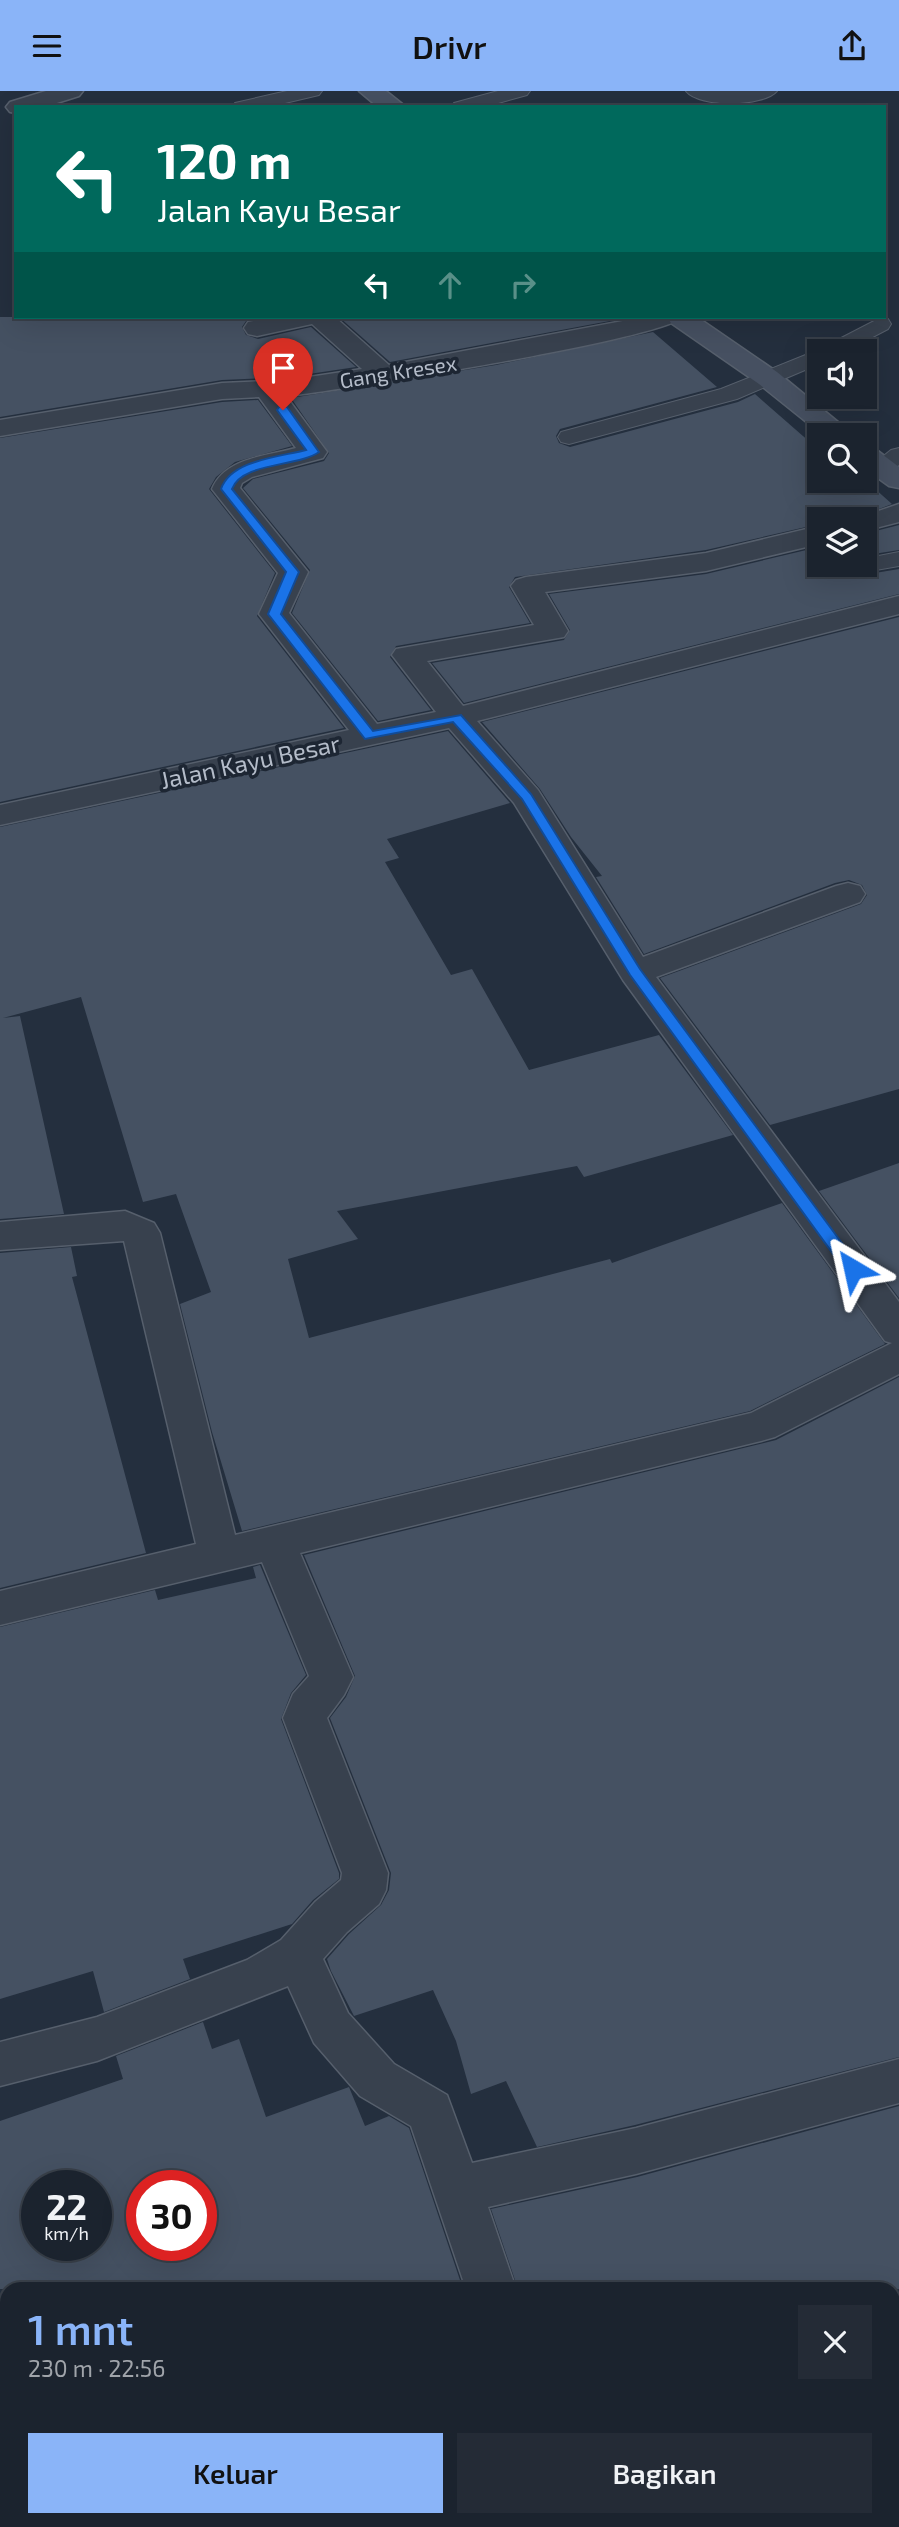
<!DOCTYPE html>
<html lang="id">
<meta charset="utf-8">
<style>
:root{--surface:#1b232e;--page:#242b36;--text:#f1f3f6;--muted:#a0a4aa;--line:#39404a;--accent:#8ab4f8}
body{margin:0;font-family:"Exo 2",sans-serif;background:var(--page);color:var(--text);height:100vh;display:flex;flex-direction:column;font-size:26px;white-space:nowrap}
*{box-sizing:border-box;margin:0}
p{font-size:23px;color:var(--muted)}
.icon{flex:none;width:38px;height:38px;fill:none;stroke:currentColor;stroke-width:2;stroke-linecap:round;stroke-linejoin:round}
.map{position:relative;flex:1;overflow:hidden}
.details{position:absolute;left:0px;top:2191px;width:900px;height:245px;display:flex;flex-direction:column;background:var(--surface);border-radius:21px 21px 0 0;box-shadow:0 7px 28px #0002,0 0 0 2px var(--line)}
.details>*{flex:none}
.top-card{position:absolute;left:14px;top:14px;width:872px;height:214px;border-radius:0px;box-shadow:0 7px 28px #0002,0 0 0 2px var(--line);background:#00695c;color:#fff;overflow:hidden}
.tools{position:absolute;left:807px;top:248px;display:grid;gap:14px}
.tools a{display:grid;place-items:center;width:70px;height:70px;border-radius:0px;background:var(--surface);box-shadow:0 7px 28px #0002,0 0 0 2px var(--line);font-size:35px}
.speed{position:absolute;left:21px;top:2079px;display:flex;gap:14px;font-size:35px;font-weight:700;text-align:center}
.speed>*{display:grid;place-content:center;width:91px;height:91px;border-radius:50%;background:var(--surface);box-shadow:0 7px 28px #0002,0 0 0 2px var(--line);line-height:1}
.speed small{font-size:18px;font-weight:400}
.speed .limit{border:10px solid #d22;background:#fff;color:#111}
.pin{position:absolute;display:grid;place-items:center;width:60px;height:60px;color:#fff;margin:-72px -30px;border-radius:50% 50% 50% 0;rotate:-45deg;box-shadow:0 0 7px #0007}
.pin .icon{rotate:45deg}
.me{position:absolute;width:77px;margin:-38px;rotate:324deg;stroke-linejoin:round;filter:drop-shadow(0 0 5px #0008)}
.turn{display:flex;align-items:center;gap:24px;height:147px;padding:0 28px;font-size:32px}
.turn .icon{width:91px;height:91px;stroke-width:2.5}
.turn b{display:block;font-size:49px;line-height:60px}
.lanes{display:flex;align-items:center;height:66px;padding:0 28px;background:#0003;justify-content:center;gap:35px;direction:ltr}
.lanes .off{opacity:.35}
.round{display:grid;place-items:center;flex:none;width:74px;height:74px;border-radius:0px;background:var(--page)}
.head{display:flex;align-items:center;justify-content:space-between;height:119px;padding:0 28px}
h1{font-size:42px;font-weight:600;line-height:52px;color:var(--accent)}
.primary-button{display:flex;gap:14px;margin-top:auto;padding:14px 28px}
.primary-button a{flex:1;height:80px;border-radius:0px;background:var(--accent);color:#111;font-size:28px;font-weight:600;line-height:80px;text-align:center}
.primary-button a+a{background:var(--page);color:var(--text)}
header{display:flex;justify-content:space-between;align-items:center;height:91px;padding:0 28px;background:var(--accent);color:#111;font-size:32px;font-weight:600}
.map>svg:first-child{display:block}
.building{fill:#455162;fill-rule:evenodd}
.lines{fill:none;stroke-linecap:round;stroke-linejoin:round}
.service-casing{stroke:#565f6c;stroke-width:2}
.minor-casing{stroke:#565f6c;stroke-width:3}
.secondary-casing{stroke:#565f6c;stroke-width:3}
.service{fill:#38414e;fill-rule:evenodd}
.minor{fill:#38414e;fill-rule:evenodd}
.secondary{fill:#465061;fill-rule:evenodd}
.route{fill:#1a73e8;stroke:#114b97;stroke-width:2}
.labels{text-anchor:middle;dominant-baseline:central;stroke-width:7;stroke-linejoin:round;paint-order:stroke}
.far-street-label{font-size:21px;fill:#b4bcc9;stroke:#1d2633}
.street-label{font-size:24px;fill:#b4bcc9;stroke:#1d2633}
</style>
<header><svg class="icon" aria-label="menu" viewBox="0 0 24 24"><path d="M4 6h16M4 12h16M4 18h16"/></svg>Drivr<svg class="icon" aria-label="share" viewBox="0 0 24 24"><path d="M12 15V3M7 8l5-5 5 5M5 13v7h14v-7"/></svg></header>
<div class="map">
<svg width="899" height="2436" viewBox="0 0 899 2436">
<rect width="100%" height="100%" fill="#242f3e"/>
<g class="building">
<path d="M0,226H261L246,230L242,236L246,244L258,248L311,236L356,276L289,286L222,289L0,326Z"/>
<path d="M339,226H631L390,271Z"/>
<path d="M653,241L717,296L560,338L556,345L559,352L570,356L738,311L755,303L819,359V390H854L864,399V388L892,413L850,429H819V433L706,459L515,486L509,496L530,532L396,555L390,566L431,619L378,630L292,522L310,479L243,397L253,388L324,370L329,362L291,307L496,274Z"/>
<path d="M258,309L292,355L235,371L216,386L209,398L275,482L257,525L344,637L0,711V347L222,311Z"/>
<path d="M899,434V459L867,464L864,468V443Z"/>
<path d="M819,456V474H862L875,482L899,478V503L464,612L432,572L564,549L570,539L549,503L706,483Z"/>
<path d="M899,526V998L770,1034L660,887L861,813L867,804L862,794L849,789L835,792L644,863L596,786L602,785L571,746L540,698L482,631Z"/>
<path d="M448,640L510,712L387,748L399,767L385,771L451,884L472,878L529,979L659,944L733,1044L584,1086L577,1075L337,1120L358,1148L288,1168L309,1247L610,1168L612,1172L782,1112L885,1253L750,1320L242,1440L212,1341L180,1213L211,1201L176,1103L143,1111L81,906L3,927L20,925L64,1123L0,1128V736Z"/>
<path d="M899,1072V1207L819,1100Z"/>
<path d="M71,1156L77,1185L72,1186L146,1462L0,1497V1162Z"/>
<path d="M899,1286V1966L635,2034L537,2056L506,1990L471,2003L456,1950L433,1899L354,1925L331,1880L327,1868L349,1843L381,1814L389,1799L391,1782L330,1627L346,1606L355,1585L304,1464L776,1349Z"/>
<path d="M260,1474L306,1584L291,1602L281,1628L339,1782V1788L313,1809L292,1833L183,1868L190,1888L104,1921L93,1880L0,1908V1536L155,1499L158,1509L256,1487L253,1476Z"/>
<path d="M203,1931L212,1958L239,1948L266,2026L349,1996L365,2035L389,2025L409,2037L463,2198H0V2030L123,1988L116,1965ZM37,2095H96V2154H37ZM142,2095H201V2154H142Z"/>
<path d="M899,2015V2198H518L491,2118L637,2086Z"/>
</g>
<g class="lines">
<defs>
<g id="service">
<path d="M287,0H322L319,4L268,16H233L235,12Z"/>
<path d="M498,0H530L527,4L484,16H452L454,12Z"/>
<path d="M686,0H777C763,16 700,17 686,0Z"/>
<path d="M880,227L888,228L891,233L888,238L844,261H819V273L737,308L569,353L561,351L558,346L561,341L721,298L818,259Z"/>
<path d="M899,357V374L889,381H873L870,376L891,359Z"/>
<path d="M899,461V475L876,479L868,477L864,473L868,467Z"/>
</g>
<g id="minor">
<path d="M46,0H83L79,5L44,16H16V22L10,21L6,16L10,11Z"/>
<path d="M273,226H335L389,274L644,226H682C668,247 332,301 286,305L327,361L323,367L252,386L242,392L240,397L308,481L289,522L377,633L436,621L392,564L396,558L534,534L511,495L516,489L526,486L706,462L819,435V453L706,480L545,501L568,540L564,546L427,570L463,615L899,505V523L477,630L538,699L643,866L836,795L848,792L860,795L865,803L860,811L656,886L899,1211V1283L775,1346L761,1350L300,1462L353,1586L344,1604L327,1627L388,1782L386,1799L379,1813L347,1841L323,1868L348,1922L394,1973L447,2004L472,2072L636,2037L899,1968V2012L636,2083L488,2116L516,2198H466L411,2035L360,2005L314,1952L288,1895L97,1970L0,1995V1951L97,1926L247,1869L281,1849L315,1811L341,1789L342,1782L283,1627L293,1603L309,1585L262,1471L0,1534V1500L196,1453L124,1150L0,1159V1131L125,1120L154,1132L160,1142L235,1444L751,1322L892,1252L885,1250L623,889L514,712L449,637L0,734V714L349,639L259,523L278,482L212,398C225,367 266,365 296,357L259,306L222,308L0,345V329L222,292L289,289L362,278L312,233L257,245L248,243L244,237L248,231Z"/>
<path d="M899,413V431L864,440V429H852Z"/>
<path d="M540,2429H594L596,2436H542Z"/>
</g>
<g id="secondary">
<path d="M359,0H386L406,16H378Z"/>
<path d="M667,226H697L777,281L855,345H824L759,293L671,232Z"/>
<path d="M864,355L874,357L899,376V397L889,395L864,377Z"/>
</g>
</defs>
<use href="#service" class="service-casing"/>
<use href="#minor" class="minor-casing"/>
<use href="#secondary" class="secondary-casing"/>
<use href="#service" class="service"/>
<use href="#minor" class="minor"/>
<use href="#secondary" class="secondary"/>
</g>
<path class="route" d="M279,316H287L319,361C298,376 242,371 232,398L299,481L281,523L373,640L461,624L531,703L640,878L858,1174L860,1178L858,1182H847L630,884L522,708L453,631L365,648L268,523L286,481L221,398C231,369 279,366 306,359L277,319Z"/>
<g class="labels">
<g class="far-street-label">
<text transform="translate(398 280) rotate(-9)">Gang Kresex</text>
</g>
<g class="street-label">
<text transform="translate(250 670) rotate(-12)">Jalan Kayu Besar</text>
</g>
</g>
</svg>
<div class="tools">
<a><svg class="icon" aria-label="sound" viewBox="0 0 24 24"><path d="M4 9h4l5-4v14l-5-4H4zM17 9q2 3 0 6"/></svg></a>
<a><svg class="icon" aria-label="search" viewBox="0 0 24 24"><circle cx="10" cy="10" r="6"/><path d="M15 15l6 6"/></svg></a>
<a><svg class="icon" aria-label="layers" viewBox="0 0 24 24"><path d="M12 4l9 5-9 5-9-5zM3 14l9 5 9-5"/></svg></a>
</div>
<div class="speed"><div>22<small>km/h</small></div><div class="limit">30</div></div>
<div class="pin" style="left:283px;top:319px;background:#d93025"><svg class="icon" aria-label="arrive" viewBox="0 0 24 24"><path d="M6 21V4h12l-3 4 3 4H6"/></svg></div>
<svg class="me" style="left:853px;top:1178px" viewBox="-20 -20 40 40"><path d="M0-17L14 15 0 8-14 15z" fill="#1a73e8" stroke="#fff" stroke-width="4"/></svg>
<div class="top-card">
<div class="turn"><svg class="icon" aria-label="left" viewBox="0 0 24 24"><path d="M17 20v-9H6M10 6l-5 5 5 5"/></svg><div><b>120 m</b>Jalan Kayu Besar</div></div>
<div class="lanes"><svg class="icon" aria-label="left" viewBox="0 0 24 24"><path d="M17 20v-9H6M10 6l-5 5 5 5"/></svg><svg class="icon off" aria-label="ahead" viewBox="0 0 24 24"><path d="M12 20V5M6 11l6-6 6 6"/></svg><svg class="icon off" aria-label="right" viewBox="0 0 24 24"><path d="M7 20v-9h11M14 6l5 5-5 5"/></svg></div>
</div>
<section class="details">
<div class="head"><div><h1>1 mnt</h1><p>230 m · 22:56</p></div><a class="round"><svg class="icon" aria-label="close" viewBox="0 0 24 24"><path d="M6 6l12 12M18 6L6 18"/></svg></a></div>
<div class="primary-button"><a>Keluar</a><a>Bagikan</a></div>
</section>
</div>
